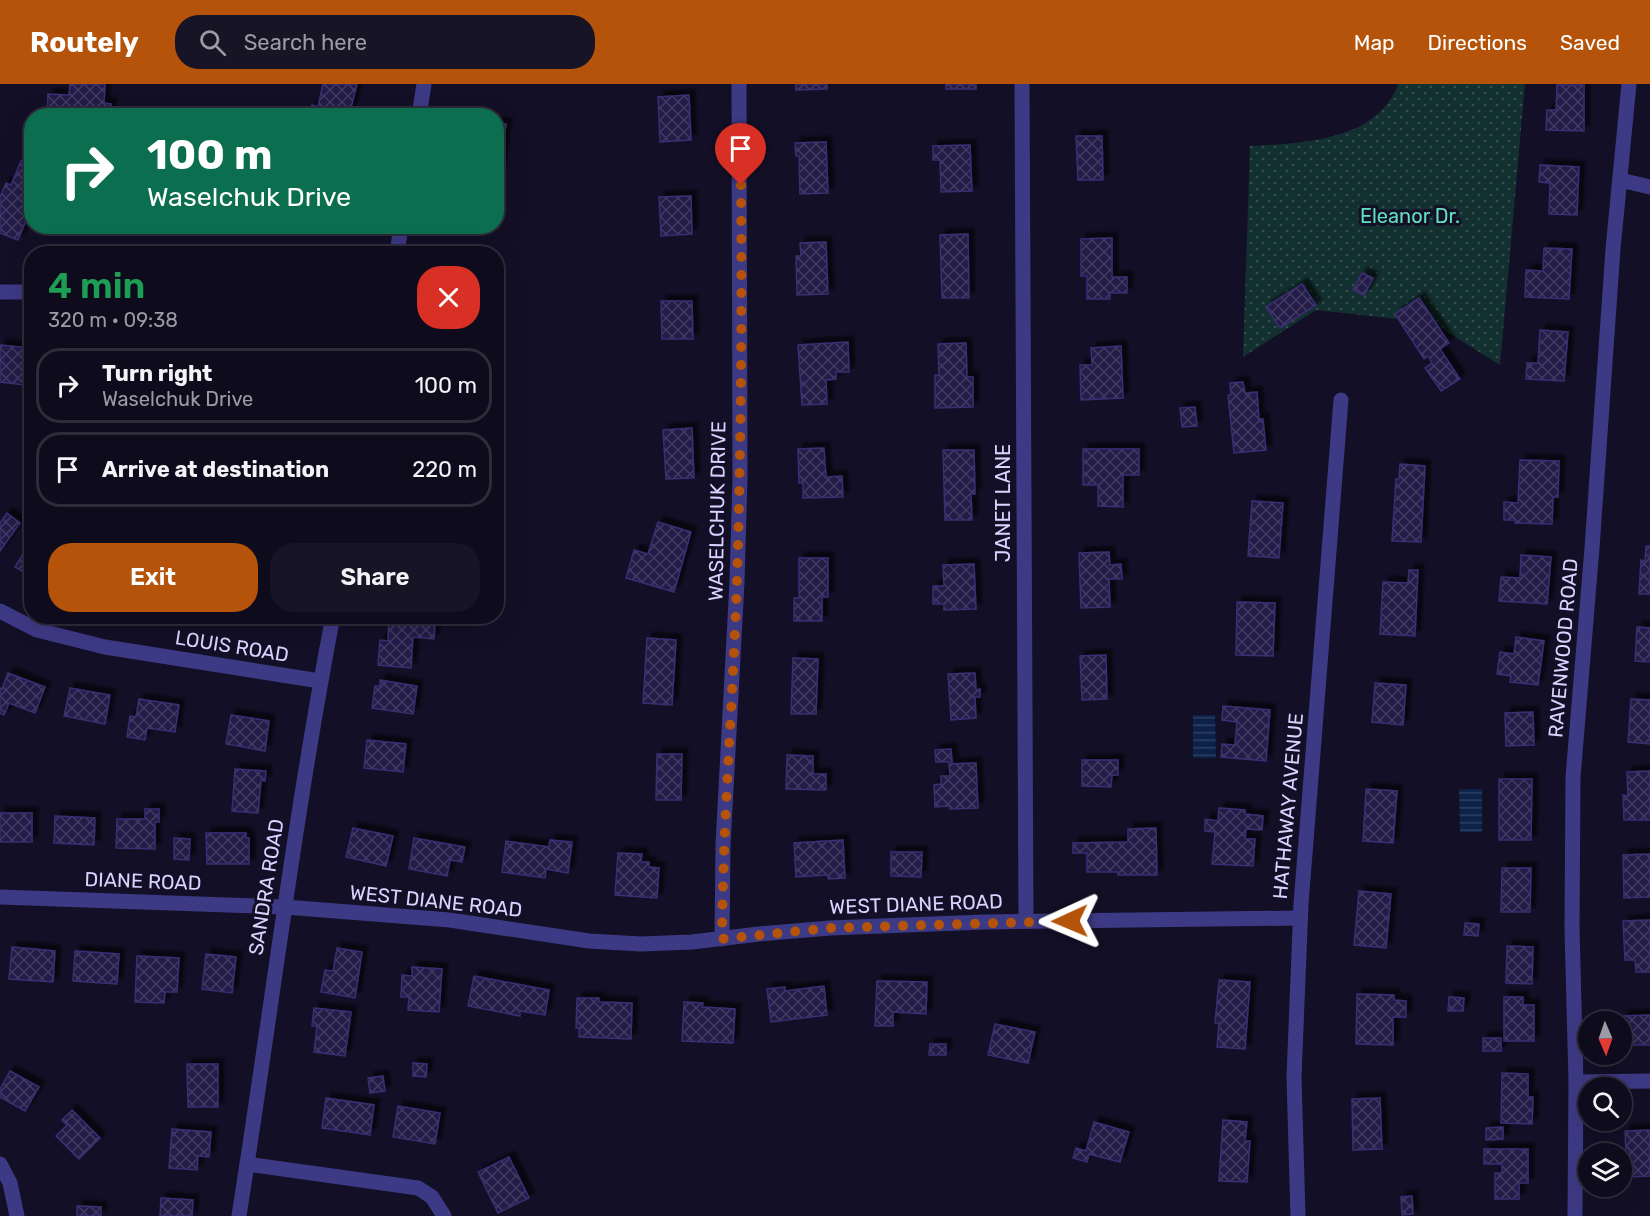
<!DOCTYPE html>
<meta charset="utf-8">
<style>
:root{--surface:#0e0b1c;--page:#171425;--text:#f1f3f6;--muted:#9b9ba3;--line:#2e2b3b;--accent:#b45309}
body{margin:0;font-family:Rubik,sans-serif;background:var(--page);color:var(--text);height:100vh;display:flex;flex-direction:column;font-size:22px;white-space:nowrap}
*{box-sizing:border-box;margin:0}
p{font-size:20px;color:var(--muted)}
.icon{flex:none;width:33px;height:33px;fill:none;stroke:currentColor;stroke-width:2;stroke-linecap:round;stroke-linejoin:round}
.map{position:relative;flex:1;overflow:hidden}
.sheet{position:absolute;left:24px;top:162px;width:480px;height:378px;display:flex;flex-direction:column;background:var(--surface);border-radius:24px;box-shadow:0 6px 24px #0002,0 0 0 2px var(--line)}
.sheet>*{flex:none}
.guide{position:absolute;left:24px;top:24px;width:480px;height:126px;border-radius:24px;box-shadow:0 6px 24px #0002,0 0 0 2px var(--line);background:#0b6e4f;color:#fff;overflow:hidden}
.needle{width:39px;rotate:178deg}
.fabs{position:absolute;left:1578px;top:927px;display:grid;gap:12px}
.fabs a{display:grid;place-items:center;width:54px;height:54px;border-radius:50%;background:var(--surface);box-shadow:0 6px 24px #0002,0 0 0 2px var(--line);font-size:30px}
.pin{position:absolute;display:grid;place-items:center;width:51px;height:51px;color:#fff;margin:-62px -26px;border-radius:50% 50% 50% 0;rotate:-45deg;box-shadow:0 0 6px #0007}
.pin .icon{rotate:45deg}
.me{position:absolute;width:66px;margin:-33px;rotate:269deg;stroke-linejoin:round;filter:drop-shadow(0 0 4px #0008)}
.turn{display:flex;align-items:center;gap:21px;height:126px;padding:0 24px;font-size:27px}
.turn .icon{width:78px;height:78px;stroke-width:2.5}
.turn b{display:block;font-size:42px;line-height:51px}
.round{display:grid;place-items:center;flex:none;width:63px;height:63px;border-radius:24px;background:var(--page)}
.summary{display:flex;align-items:center;justify-content:space-between;height:102px;padding:0 24px}
h1{font-size:36px;font-weight:600;line-height:45px;color:#1e9e55}
.action{display:flex;gap:12px;margin-top:auto;padding:12px 24px}
.action a{flex:1;height:69px;border-radius:24px;background:var(--accent);color:#fff;font-size:24px;font-weight:600;line-height:69px;text-align:center}
.action a+a{background:var(--page);color:var(--text)}
ul{padding:0;list-style:none}
li{display:flex;align-items:center;gap:18px;height:75px;margin:0 12px 9px;padding:0 12px;border:3px solid var(--line);border-radius:24px}
li div{flex:1}
li b{display:block;font-size:22px}
li em{font-style:normal}
header{display:flex;align-items:center;gap:36px;box-sizing:border-box;height:84px;padding:0 30px;background:var(--accent);color:#fff}
header strong{font-size:28px}
nav{display:flex;gap:33px;margin-inline-start:auto;font-size:21px}
.search{width:420px;height:54px;background:var(--page);display:flex;align-items:center;gap:15px;box-sizing:border-box;padding:0 21px;border-radius:24px;color:var(--muted);font-size:22px}
.map>svg:first-child{display:block}
.park{fill:url(#park-dots)}
.water{fill:url(#water-rules)}
.building{fill:url(#building-cross-hatch);stroke:#3b2d73;stroke-width:1.5;filter:url(#shadow)}
.lines{fill:none;stroke-linecap:round;stroke-linejoin:round}
.street{stroke:#3d3a85;stroke-width:15}
.route{stroke:#b45309;stroke-width:10;stroke-dasharray:0 18}
.labels{text-anchor:middle;dominant-baseline:central;stroke-width:6;stroke-linejoin:round;paint-order:stroke}
.park-label{font-size:20px;fill:#5fe0c0;stroke:#130f26}
.street-label{font-size:20px;fill:#d9d4ff;stroke:#130f26}
</style>
<header>
<strong>Routely</strong>
<div class="search"><svg class="icon" aria-label="search" viewBox="0 0 24 24"><circle cx="10" cy="10" r="6"/><path d="M15 15l6 6"/></svg>Search here</div>
<nav><a>Map</a><a>Directions</a><a>Saved</a></nav>
</header>
<div class="map">
<svg width="1650" height="1132" viewBox="0 0 1650 1132">
<defs>
<pattern id="park-dots" width="8" height="8" patternUnits="userSpaceOnUse" patternTransform="scale(1.5)"><rect width="8" height="8" fill="#12302f"/><path d="M2 2h.1M6 6h.1" fill="none" stroke="#344d4e" stroke-width="1.8" stroke-linecap="round"/></pattern>
<pattern id="water-rules" width="6" height="5" patternUnits="userSpaceOnUse" patternTransform="scale(1.5)"><rect width="6" height="5" fill="#0c2248"/><path d="M0 2.5h6" fill="none" stroke="#2f4163"/></pattern>
<pattern id="building-cross-hatch" width="8" height="8" patternUnits="userSpaceOnUse" patternTransform="scale(1.5)"><rect width="8" height="8" fill="#241b47"/><path d="M0 0l8 8M0 8l8-8" fill="none" stroke="#433b63"/></pattern>
<filter id="shadow"><feDropShadow dx="5.5" dy="-5.5" stdDeviation="1.5" flood-color="#0009"/></filter>
</defs>
<rect width="100%" height="100%" fill="#130f26"/>
<path class="park" d="M1398,0H1525L1500,281L1433,239L1316,226L1243,273L1250,62C1301,59 1377,58 1398,0Z"/>
<g class="water">
<path d="M1193,631H1215L1216,674H1193Z"/>
<path d="M1459,705H1482V748H1460Z"/>
</g>
<g class="building">
<path d="M70,0H105L104,19L111,20L110,32H47L48,10L69,11Z"/>
<path d="M323,0H357L349,32H309L312,21L318,23Z"/>
<path d="M796,0H827V5L796,6Z"/>
<rect x="946" y="0" width="30" height="5"/>
<path d="M1557,1H1584V47L1546,46L1547,26H1556Z"/>
<path d="M689,11L691,56L660,58L658,13Z"/>
<path d="M496,39L506,40L500,88H496Z"/>
<path d="M1076,52H1102L1103,96H1078Z"/>
<path d="M826,58L828,109L800,110L799,72H796L795,59Z"/>
<path d="M970,61L972,107L941,108L940,76H933V62Z"/>
<path d="M21,77L32,81V136L27,134L18,156L0,149V113L6,99L11,101Z"/>
<path d="M1540,81L1579,83L1577,131L1549,130L1550,99L1539,98Z"/>
<path d="M691,112L692,150L661,152L659,113Z"/>
<path d="M99,142H149L150,147L100,151Z"/>
<path d="M968,150L969,214H942L940,151Z"/>
<path d="M1112,154V193H1127V209H1110V215H1087V192H1081V155Z"/>
<path d="M826,158L828,210L797,211L796,172H801L800,159Z"/>
<path d="M1544,164L1572,165L1569,215L1525,213L1526,186L1543,187Z"/>
<path d="M1362,189L1373,194L1364,211L1353,206Z"/>
<path d="M1302,200L1316,221L1280,244L1266,223Z"/>
<path d="M1419,214L1449,259L1440,265L1460,295L1441,307L1425,284L1432,279L1428,272L1424,275L1395,230Z"/>
<path d="M661,217H692L693,255H662Z"/>
<path d="M1540,246L1568,248L1564,297L1526,295L1527,279H1538Z"/>
<path d="M848,258L849,288H836V295L826,296L827,320L802,321L798,261Z"/>
<path d="M966,259L967,293H973V323L935,324V291H939L938,260Z"/>
<path d="M0,261L29,264L25,301L0,298Z"/>
<path d="M1121,262L1123,314L1081,316L1080,281H1092L1091,264Z"/>
<path d="M1243,298L1245,309L1257,308L1259,335H1263L1266,366L1234,369L1228,311H1231L1230,299Z"/>
<path d="M1195,323L1197,342L1182,343L1180,324Z"/>
<path d="M692,344L694,394L666,395L663,346Z"/>
<path d="M824,364L826,393L842,392L843,413L803,414V399H799L798,365Z"/>
<path d="M1083,365H1139V391H1123V423L1098,422V401H1083Z"/>
<path d="M943,366H974L975,410H971L972,436H945Z"/>
<path d="M1520,376L1559,377L1558,413H1553L1552,440L1515,439L1516,436H1504V418L1518,419Z"/>
<path d="M1400,380L1425,382L1421,458L1392,457L1396,395H1399Z"/>
<path d="M1252,417L1283,419L1279,474L1248,472Z"/>
<path d="M7,429L20,439L0,467V439Z"/>
<path d="M658,438L691,448L674,508L626,494L634,466L648,470Z"/>
<path d="M30,458L32,459V488L27,485L25,489L15,483Z"/>
<path d="M1646,462H1650V510H1639L1641,476L1645,477Z"/>
<path d="M1109,468L1110,481L1121,480L1122,495H1109L1110,523L1081,524L1079,469Z"/>
<path d="M1521,471L1551,473L1547,520L1499,517L1501,493L1520,494Z"/>
<path d="M799,474H828V513H822V537H794V514H799Z"/>
<path d="M974,480L976,525L944,526V520H933V502H944L943,481Z"/>
<path d="M1409,486H1418L1415,552L1380,550L1383,498L1408,499Z"/>
<path d="M1237,518L1275,519L1273,572L1236,571Z"/>
<path d="M389,534L435,538L434,555L413,553L411,584L378,581L380,556L388,557Z"/>
<path d="M1637,543L1650,544V578L1635,577Z"/>
<path d="M1516,553L1544,557L1538,601L1510,598L1511,592L1497,590L1500,568L1514,570Z"/>
<path d="M647,554L676,556L672,621L643,619Z"/>
<path d="M1106,571L1107,615L1082,616L1080,572Z"/>
<path d="M793,574L818,575L816,630H791Z"/>
<path d="M8,589L45,603L35,629L9,619L4,631L0,629V604L2,605Z"/>
<path d="M975,589L976,606L980,605V613H975L976,634L951,636L948,590Z"/>
<path d="M380,596L417,602L413,630L372,624L375,602H380Z"/>
<path d="M1375,599L1406,601L1403,641L1372,638Z"/>
<path d="M70,604L110,611L105,640L64,632Z"/>
<path d="M139,615L179,621L175,648L147,644L145,656L127,653L130,632L136,633Z"/>
<path d="M1631,615L1650,616V660L1628,658Z"/>
<path d="M1223,622L1270,626L1266,677L1221,673L1222,660L1235,661L1237,638L1222,636Z"/>
<path d="M1533,628L1534,661L1506,662L1505,629Z"/>
<path d="M231,631L269,637L265,667L226,660Z"/>
<path d="M367,656L406,660L403,688L364,684Z"/>
<path d="M951,665L952,678H936L935,666Z"/>
<path d="M657,670H682L681,716H656Z"/>
<path d="M787,671L813,672V690H826V706L786,705Z"/>
<path d="M1082,676H1118V691H1112L1111,703L1082,702Z"/>
<path d="M976,679L978,724L950,725V722L935,723L934,701L941,700V692H950L949,680Z"/>
<path d="M235,685L266,687L265,697L261,696L258,729L232,727Z"/>
<path d="M1650,687V736H1624L1623,711L1628,712L1627,688Z"/>
<path d="M1499,695H1532L1531,756H1499Z"/>
<path d="M1366,705L1397,707L1393,759L1363,757Z"/>
<path d="M1219,724L1245,726V730L1263,732L1262,746L1246,745L1245,755H1255L1253,782L1212,780L1215,748L1205,747V735L1218,737Z"/>
<path d="M145,725H159V738H155V765L116,764L117,735H145Z"/>
<rect x="0" y="729" width="32" height="29"/>
<path d="M55,732L95,734L94,761L54,759Z"/>
<path d="M353,744L393,752L386,782L346,773Z"/>
<path d="M1156,744L1157,791H1118V788H1087V769H1073V759L1128,758V745Z"/>
<path d="M206,749H246V754H249V780H207Z"/>
<path d="M174,754L190,755L189,776L174,775Z"/>
<path d="M414,754L465,763L462,778L450,776L447,792L409,785Z"/>
<path d="M550,756L572,758L568,789L546,785L545,794L502,788L506,757L549,763Z"/>
<path d="M843,756L845,794L828,795V791L796,793L794,759Z"/>
<path d="M891,768H922L921,793L891,792Z"/>
<path d="M618,769L642,770L641,778H649V783L659,784L657,814L615,811Z"/>
<path d="M1650,770V813L1624,814L1623,771Z"/>
<path d="M1502,784H1531L1530,828H1501Z"/>
<path d="M1359,807L1391,810L1386,864L1354,861Z"/>
<path d="M1650,836V888H1636L1635,876H1625L1623,837Z"/>
<path d="M1465,839L1479,840L1478,852L1464,851Z"/>
<path d="M1507,862L1533,863L1532,900L1506,899Z"/>
<path d="M12,863L55,867L53,898L9,895Z"/>
<path d="M337,864L362,868L355,914L321,908L325,886L333,887Z"/>
<path d="M75,867L119,870L117,900L73,897Z"/>
<path d="M206,870L236,873L232,909L202,905Z"/>
<path d="M137,872L179,874L177,908H165L164,919L135,918Z"/>
<path d="M412,883L442,885L439,928L408,926L409,913H401L402,891L412,892Z"/>
<path d="M474,892L549,906L545,931L520,927V932L468,922Z"/>
<path d="M1219,896L1250,898L1245,965L1217,963L1219,939H1215Z"/>
<path d="M877,897L927,898L926,930L893,928V942H875Z"/>
<path d="M824,902L827,931L771,938L767,905L785,903V907Z"/>
<path d="M1357,910L1394,911V916L1406,917V933H1393V961L1356,960Z"/>
<path d="M1449,913L1464,914L1463,927H1448Z"/>
<path d="M1504,913H1523V921H1534V957H1504Z"/>
<path d="M577,914H599V918L632,919L631,955L579,953V944H576Z"/>
<path d="M684,918L703,919L702,923L735,925L733,959L682,957Z"/>
<path d="M314,924L351,928L345,972L314,968L317,942H312Z"/>
<path d="M1650,931V961H1625L1624,932Z"/>
<path d="M995,940L1035,948L1028,979L988,971Z"/>
<rect x="1483" y="954" width="18" height="13"/>
<path d="M930,960H946V971H929Z"/>
<path d="M413,979L427,980L426,993L413,992Z"/>
<path d="M187,980H218V1023H188Z"/>
<path d="M10,987L39,1003L25,1027L0,1013V1005Z"/>
<path d="M1502,989L1528,990V1013H1533L1532,1040L1501,1039Z"/>
<path d="M383,992L385,1007L370,1009L368,994Z"/>
<path d="M326,1014L374,1021L370,1051L322,1044Z"/>
<path d="M1380,1014L1382,1065L1353,1066L1352,1015Z"/>
<path d="M398,1022L440,1029L435,1060L393,1053Z"/>
<path d="M72,1026L100,1054L79,1075L56,1052L67,1041L62,1036Z"/>
<path d="M1223,1036L1247,1038L1245,1057H1250L1247,1098L1219,1097Z"/>
<path d="M1094,1038L1129,1048L1120,1078L1089,1070L1087,1078L1073,1074L1076,1064L1086,1067Z"/>
<path d="M1503,1043V1055L1486,1056V1044Z"/>
<path d="M172,1045L211,1048L209,1073L198,1072L197,1086L169,1084Z"/>
<path d="M1650,1046V1092L1627,1093L1625,1047Z"/>
<path d="M1484,1065H1528V1099H1519V1115H1495V1089H1502V1080H1484Z"/>
<path d="M509,1073L529,1114L498,1129L478,1088Z"/>
<path d="M1412,1112L1413,1130L1402,1131L1401,1113Z"/>
<path d="M161,1114L193,1116L192,1132H160Z"/>
<path d="M77,1122L101,1123V1132H77Z"/>
</g>
<g class="lines">
<g class="street">
<path d="M1022,0L1026,837"/>
<path d="M419,32L424,0"/>
<path d="M1620,96L1650,103"/>
<path d="M397,170L401,142"/>
<path d="M0,208H32"/>
<path d="M0,527L37,546L105,563L320,597"/>
<path d="M0,813L285,823L450,836L589,857L641,860L692,858L759,850L830,844L984,838L1300,834"/>
<path d="M722,855L723,761L737,498L740,395L739,0"/>
<path d="M1576,998L1650,997"/>
<path d="M0,1080L10,1099L17,1132"/>
<path d="M247,1080C275,897 298,714 333,532"/>
<path d="M239,1132L247,1080L418,1104L432,1113L444,1132"/>
<path d="M1298,1132L1294,993L1301,820L1341,316"/>
<path d="M1575,1132L1576,998L1572,844L1573,693L1592,464L1613,165L1629,0"/>
</g>
</g>
<g class="lines">
<path class="route" d="M741,101C742,233 741,365 737,496C733,616 723,735 722,855L830,844L1070,837"/>
</g>
<g class="labels">
<g class="park-label">
<text x="1410" y="132">Eleanor Dr.</text>
</g>
<g class="street-label">
<text transform="translate(1003 419) rotate(-90)">JANET LANE</text>
<text transform="translate(717 427) rotate(-89)">WASELCHUK DRIVE</text>
<text transform="translate(232 562) rotate(9)">LOUIS ROAD</text>
<text transform="translate(1563 564) rotate(-85)">RAVENWOOD ROAD</text>
<text transform="translate(1288 722) rotate(-85)">HATHAWAY AVENUE</text>
<text transform="translate(143 797) rotate(2)">DIANE ROAD</text>
<text transform="translate(266 803) rotate(-81)">SANDRA ROAD</text>
<text transform="translate(436 817) rotate(6)">WEST DIANE ROAD</text>
<text transform="translate(916 820) rotate(-2)">WEST DIANE ROAD</text>
</g>
</g>
</svg>
<div class="fabs">
<a><svg class="needle" viewBox="-14 -14 28 28"><path d="M0-13l5 13h-10z" fill="#e53935"/><path d="M0 13l5-13h-10z" fill="#9b9ba3"/></svg></a>
<a><svg class="icon" aria-label="search" viewBox="0 0 24 24"><circle cx="10" cy="10" r="6"/><path d="M15 15l6 6"/></svg></a>
<a><svg class="icon" aria-label="layers" viewBox="0 0 24 24"><path d="M12 4l9 5-9 5-9-5zM3 14l9 5 9-5"/></svg></a>
</div>
<div class="pin" style="left:741px;top:101px;background:#d93025"><svg class="icon" aria-label="arrive" viewBox="0 0 24 24"><path d="M6 21V4h12l-3 4 3 4H6"/></svg></div>
<svg class="me" style="left:1070px;top:837px" viewBox="-20 -20 40 40"><path d="M0-17L14 15 0 8-14 15z" fill="#b45309" stroke="#fff" stroke-width="4"/></svg>
<div class="guide">
<div class="turn"><svg class="icon" aria-label="right" viewBox="0 0 24 24"><path d="M7 20v-9h11M14 6l5 5-5 5"/></svg><div><b>100 m</b>Waselchuk Drive</div></div>
</div>
<section class="sheet">
<div class="summary"><div><h1>4 min</h1><p>320 m · 09:38</p></div><a class="round" style="background:#d93025;color:#fff"><svg class="icon" aria-label="close" viewBox="0 0 24 24"><path d="M6 6l12 12M18 6L6 18"/></svg></a></div>
<ul>
<li><svg class="icon" aria-label="right" viewBox="0 0 24 24"><path d="M7 20v-9h11M14 6l5 5-5 5"/></svg><div><b>Turn right</b><p>Waselchuk Drive</p></div><em>100 m</em></li>
<li><svg class="icon" aria-label="arrive" viewBox="0 0 24 24"><path d="M6 21V4h12l-3 4 3 4H6"/></svg><div><b>Arrive at destination</b></div><em>220 m</em></li>
</ul>
<div class="action"><a>Exit</a><a>Share</a></div>
</section>
</div>
